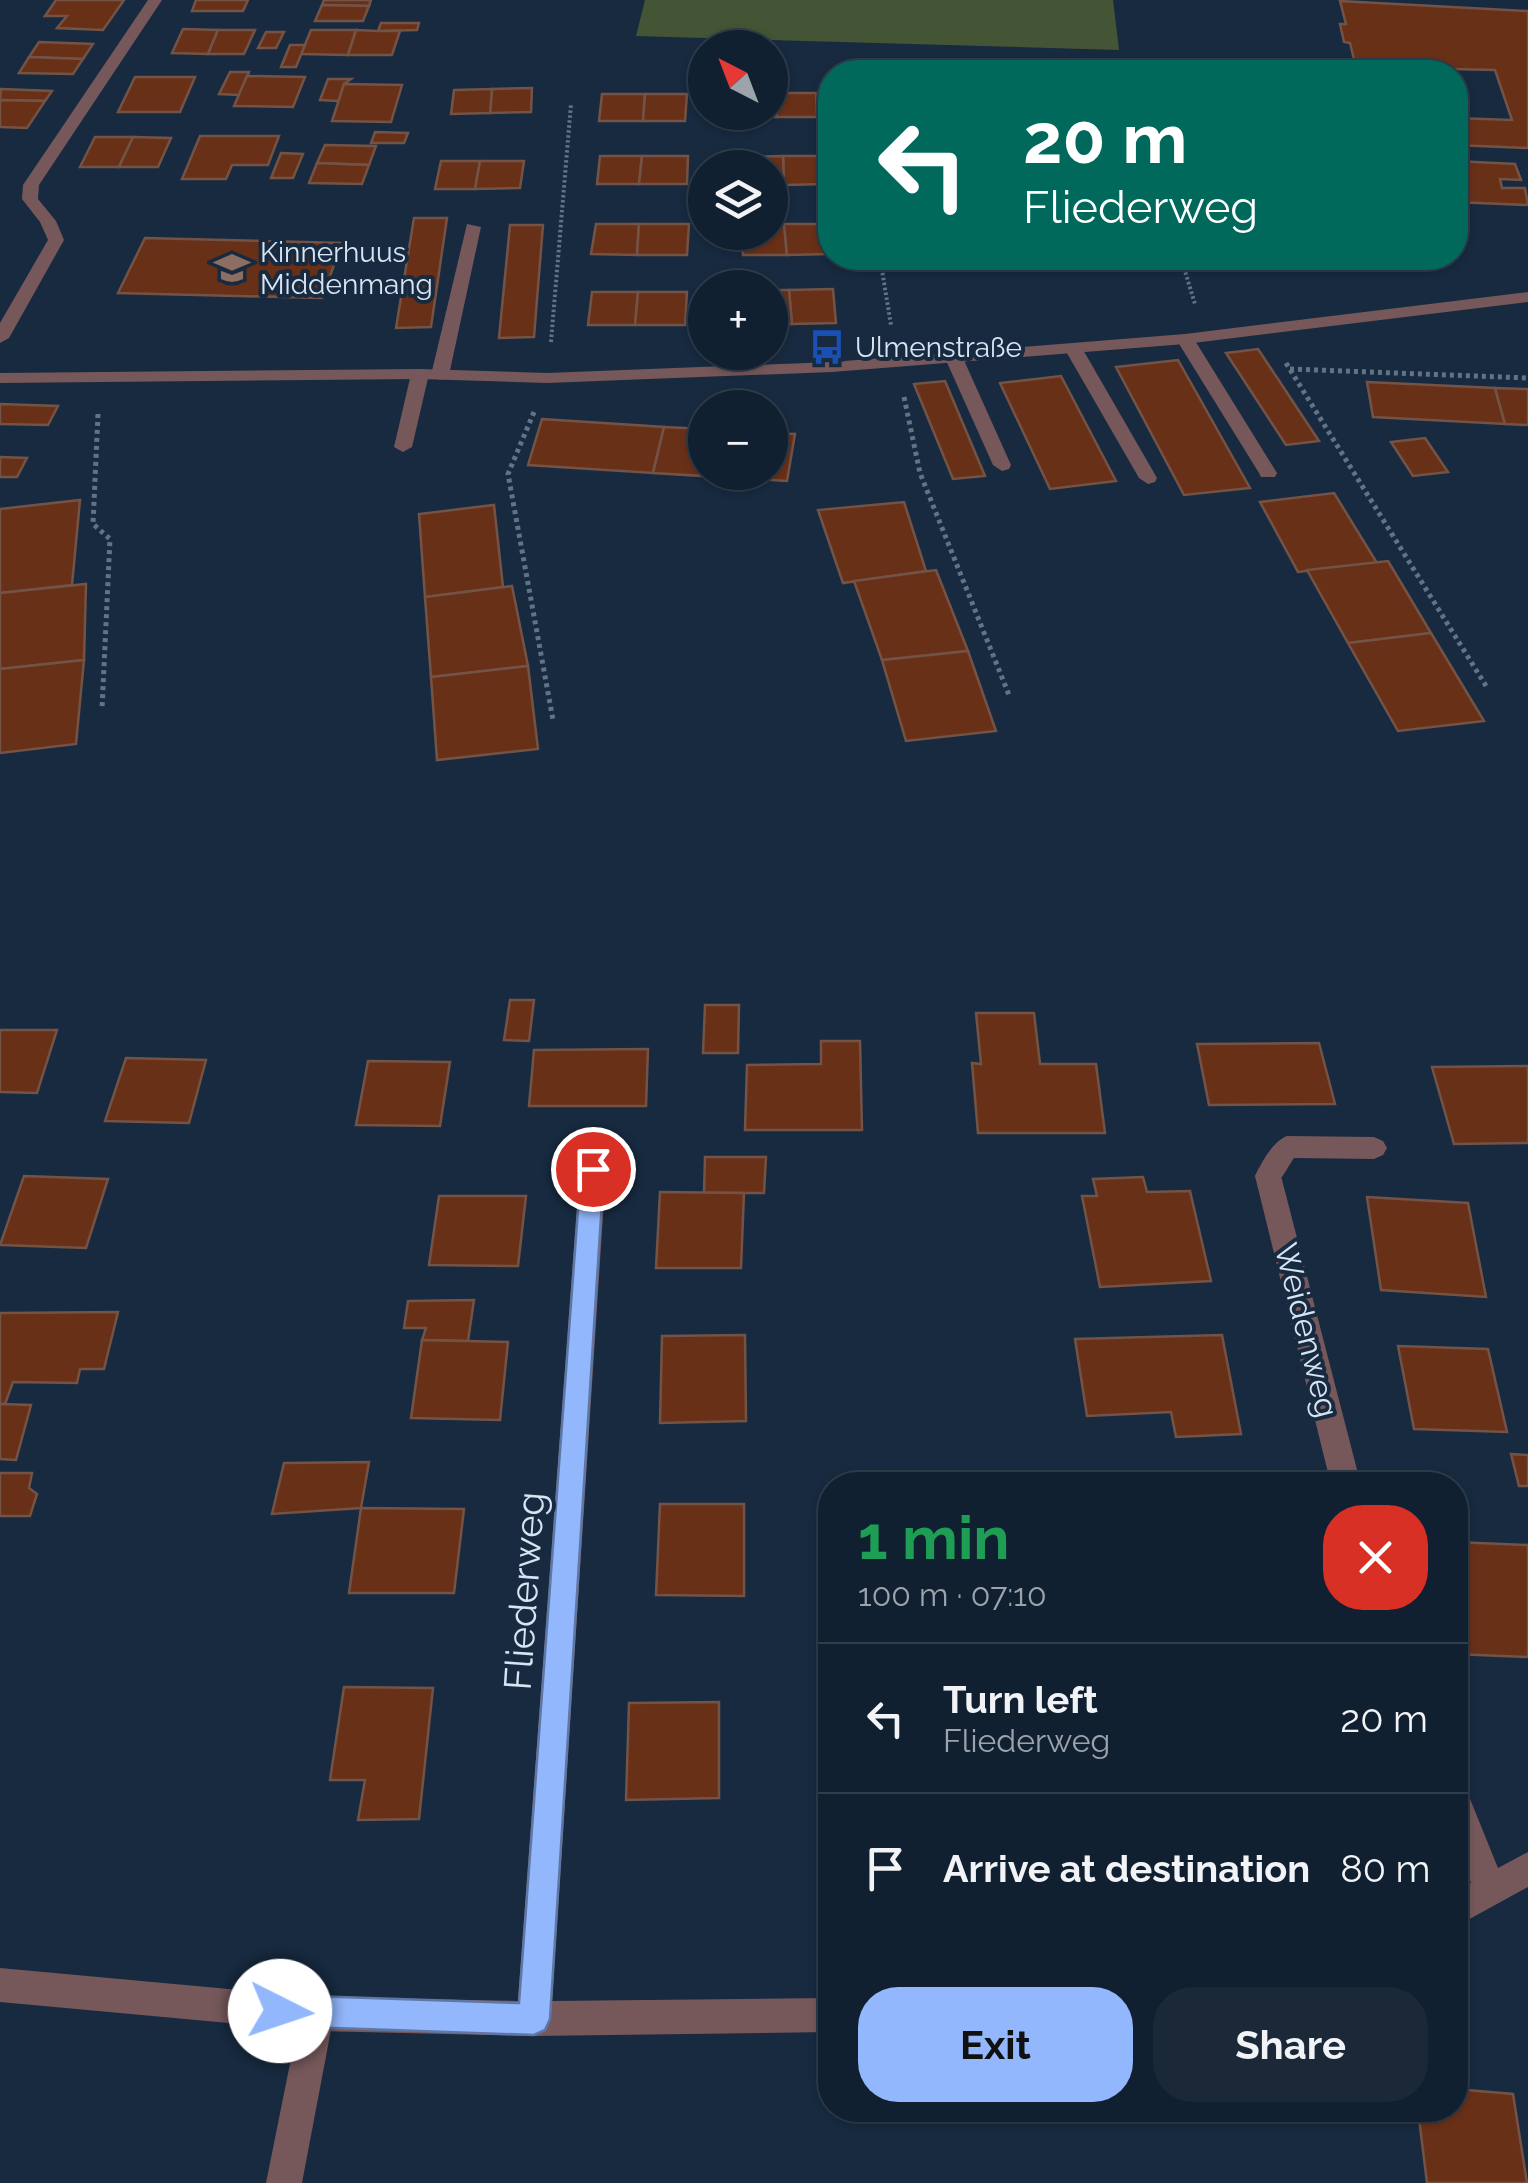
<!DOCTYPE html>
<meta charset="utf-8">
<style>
:root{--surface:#112030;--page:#1a2838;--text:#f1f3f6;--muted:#9ca3ab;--line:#303e4c;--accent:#92b7fd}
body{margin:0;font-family:Raleway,sans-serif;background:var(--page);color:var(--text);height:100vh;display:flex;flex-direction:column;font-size:38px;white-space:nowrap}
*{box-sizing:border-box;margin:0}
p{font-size:32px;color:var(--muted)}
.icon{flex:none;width:55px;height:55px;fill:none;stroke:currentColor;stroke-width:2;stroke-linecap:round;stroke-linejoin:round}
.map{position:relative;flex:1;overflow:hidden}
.panel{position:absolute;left:818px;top:1472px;width:650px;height:650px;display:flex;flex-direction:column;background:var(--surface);border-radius:40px;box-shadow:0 2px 8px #0004,0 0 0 2px var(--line)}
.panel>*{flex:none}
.hud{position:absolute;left:818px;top:60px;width:650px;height:210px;border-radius:40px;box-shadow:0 2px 8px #0004,0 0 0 2px var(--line);background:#00695c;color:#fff;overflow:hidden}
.needle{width:65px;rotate:318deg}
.buttons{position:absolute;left:688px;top:30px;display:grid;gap:20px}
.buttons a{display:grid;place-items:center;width:100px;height:100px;border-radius:50%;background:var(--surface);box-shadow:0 2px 8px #0004,0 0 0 2px var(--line);font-size:50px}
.pin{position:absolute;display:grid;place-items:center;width:85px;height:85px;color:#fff;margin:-42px;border:5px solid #fff;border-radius:50%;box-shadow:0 2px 10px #0007}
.me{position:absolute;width:110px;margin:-55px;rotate:94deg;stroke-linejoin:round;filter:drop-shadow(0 0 8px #0008)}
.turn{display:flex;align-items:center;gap:35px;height:210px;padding:0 40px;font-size:45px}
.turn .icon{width:130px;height:130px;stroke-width:2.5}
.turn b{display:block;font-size:70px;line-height:85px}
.round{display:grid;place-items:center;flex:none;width:105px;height:105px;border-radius:40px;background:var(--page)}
.overview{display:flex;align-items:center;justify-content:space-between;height:170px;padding:0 40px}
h1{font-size:60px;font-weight:700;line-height:75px;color:#1e9e55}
.action{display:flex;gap:20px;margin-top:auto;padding:20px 40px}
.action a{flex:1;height:115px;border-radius:40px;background:var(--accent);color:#111;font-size:40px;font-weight:700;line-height:115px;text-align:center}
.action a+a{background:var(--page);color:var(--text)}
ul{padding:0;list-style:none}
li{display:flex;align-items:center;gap:30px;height:150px;padding:0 40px;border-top:2px solid var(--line)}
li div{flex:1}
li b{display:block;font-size:38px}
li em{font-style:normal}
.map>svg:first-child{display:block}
.green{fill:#435534}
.building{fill:#693018;stroke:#735346;stroke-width:2.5}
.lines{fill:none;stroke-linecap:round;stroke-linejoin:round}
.path-far1{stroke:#627386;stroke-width:4;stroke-dasharray:2.5 2.5;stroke-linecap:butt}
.path{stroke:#627386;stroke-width:5;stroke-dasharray:4 4;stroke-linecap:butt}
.lane{fill:#76585b;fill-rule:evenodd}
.street{fill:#76585b;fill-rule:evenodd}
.route{fill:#92b7fd;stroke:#5f77a4;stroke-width:2.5}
.labels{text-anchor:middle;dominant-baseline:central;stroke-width:8;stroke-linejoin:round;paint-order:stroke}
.far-poi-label{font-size:28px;fill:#d7e4f2;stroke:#172a40;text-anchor:start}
.street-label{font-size:32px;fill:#d7e4f2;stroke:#172a40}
.near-street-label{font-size:38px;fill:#d7e4f2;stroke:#172a40}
</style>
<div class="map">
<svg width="1528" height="2183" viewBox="0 0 1528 2183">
<rect width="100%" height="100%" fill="#172a40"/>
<path class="green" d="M645,0H1113L1119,50L636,36Z"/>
<g class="building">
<path d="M56,0H124L103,30L57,28L67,16H45Z"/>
<path d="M196,0H248L243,11H192Z"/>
<path d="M324,0H371L369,6L322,5Z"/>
<path d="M1340,1L1528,11V148L1455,145V118L1512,120L1495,70L1356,67L1350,43L1344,42L1340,24H1346Z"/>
<path d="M322,5L369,6L363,21H315Z"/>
<path d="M381,23H419L417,30L378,31Z"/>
<path d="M183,29L218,30L208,54L172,53Z"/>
<path d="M218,30H255L244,54H208Z"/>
<path d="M311,30H356L348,55L301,54Z"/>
<path d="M356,30L378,31H400L392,55H348Z"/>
<path d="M266,32H284L276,48H258Z"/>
<path d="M39,42L93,44L83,59L29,57Z"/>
<path d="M290,45H305L296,67H281Z"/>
<path d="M29,57L83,59L73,74L19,73Z"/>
<path d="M230,72H249L239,95L219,94Z"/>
<path d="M247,76L305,77L293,107L234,106Z"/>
<path d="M135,77H195L180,112H118Z"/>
<path d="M328,79H351L344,84L339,101L320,100Z"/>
<path d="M344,84L402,85L391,122L332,121Z"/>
<path d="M532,88L531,112L490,113L492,89Z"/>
<path d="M1,89L52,91L45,101L0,100Z"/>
<path d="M492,89L490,113L451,114L454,90Z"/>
<path d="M770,93H777V117H734V112H770Z"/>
<path d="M777,93H816L817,117H777Z"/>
<path d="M602,94H645L643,121H599Z"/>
<path d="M645,94H687L685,121H643Z"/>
<path d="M0,100L45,101L27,128L0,127Z"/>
<path d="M375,132L408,133L404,143H371Z"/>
<path d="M200,136H279L268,165H232L226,179H182Z"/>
<path d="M95,137H133L119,167H80Z"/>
<path d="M133,137L171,138L158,167H119Z"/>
<path d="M325,145L376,146L369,165L317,163Z"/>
<path d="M281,153L303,154L293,178H271Z"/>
<path d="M600,156H642L639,184H597Z"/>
<path d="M642,156H688L687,184H639Z"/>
<path d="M783,156H823L826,184L784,185Z"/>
<path d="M783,156L784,185H770V168H739L738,157Z"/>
<path d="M441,161H480L475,189H435Z"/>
<path d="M480,161H524L520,188L475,189Z"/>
<path d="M1455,161L1515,164L1521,180L1500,179L1502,188H1525L1528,205L1455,202Z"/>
<path d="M317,163L369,165L362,184L309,183Z"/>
<path d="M414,218H447L431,327L396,328Z"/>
<path d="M596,224H639L637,255L591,254Z"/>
<path d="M639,224H689L687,255H637Z"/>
<path d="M770,224H784L787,255H743L741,232H770Z"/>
<path d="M784,224H827L830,254L787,255Z"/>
<path d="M510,225H543L534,337L499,338Z"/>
<path d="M145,238L342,243L322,298L118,293Z"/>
<path d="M1232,258H1273L1275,267H1234Z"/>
<path d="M1273,258H1312L1315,267H1275Z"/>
<path d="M833,289L836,323L792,324L789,290Z"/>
<path d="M770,290H789L792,324H770Z"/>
<path d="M592,292H638L635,325H588Z"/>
<path d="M638,292H687L685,325H635Z"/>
<path d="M1258,349L1319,441L1286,445L1226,353Z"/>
<path d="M1178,360L1250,488L1184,495L1116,367Z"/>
<path d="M1061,376L1116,481L1050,489L1000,383Z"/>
<path d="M945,381L985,476L953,479L914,384Z"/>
<path d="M1367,382L1495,388L1505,424L1373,417Z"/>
<path d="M1495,388L1528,389V425L1505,424Z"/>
<path d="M0,404L58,406L48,425L0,424Z"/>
<path d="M542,419L664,427L653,473L528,465Z"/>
<path d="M664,427L705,429V472H770V433L795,434L787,481L653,473Z"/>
<path d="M1425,438L1448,472L1413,476L1391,442Z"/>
<path d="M0,457L27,458L17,477H0Z"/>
<path d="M1334,493L1377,563L1298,572L1260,502Z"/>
<path d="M80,500L72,585L0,593V509Z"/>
<path d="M904,502L926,571L843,583L818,510Z"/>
<path d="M494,505L503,587L425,597L419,514Z"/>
<path d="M1388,561L1431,633L1348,643L1307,570Z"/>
<path d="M936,570L968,651L882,660L854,581Z"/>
<path d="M86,584L84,660L0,669V593Z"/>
<path d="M512,586L528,666L431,677L425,597Z"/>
<path d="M1431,633L1484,721L1398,731L1348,643Z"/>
<path d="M968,651L996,731L906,741L882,660Z"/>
<path d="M84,660L76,744L0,753V669Z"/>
<path d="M528,666L538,749L437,760L431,677Z"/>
<path d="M510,1000H534L529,1041L504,1040Z"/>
<path d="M705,1005H739L738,1053H703Z"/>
<path d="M976,1013H1034L1040,1064H1096L1105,1133H978L972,1063L981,1064Z"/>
<path d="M0,1030H57L37,1093L0,1092Z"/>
<path d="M821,1041H860L862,1130H745L747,1065L821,1064Z"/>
<path d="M1319,1043L1335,1104L1209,1105L1197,1044Z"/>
<path d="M648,1049L646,1106H529L534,1050Z"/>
<path d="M126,1058L206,1060L189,1123L105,1121Z"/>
<path d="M368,1061L450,1062L440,1126L356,1125Z"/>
<path d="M1528,1066V1143L1454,1144L1432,1067Z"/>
<path d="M705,1157H766L764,1193H704Z"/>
<path d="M24,1176L108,1179L86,1248L0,1245Z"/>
<path d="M1143,1177L1147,1192L1190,1191L1211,1281L1100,1287L1082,1196H1097L1093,1179Z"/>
<path d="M660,1192L744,1193L741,1268H656Z"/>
<path d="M439,1196H526L518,1266L429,1265Z"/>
<path d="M1367,1197L1468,1203L1486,1297L1381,1290Z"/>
<path d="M474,1300L468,1341L422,1340L426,1328H404L408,1301Z"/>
<path d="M118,1312L104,1369H80L77,1383L13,1382L5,1404H0V1313Z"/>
<path d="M745,1335L746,1421L660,1423L662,1336Z"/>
<path d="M1222,1335L1241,1434L1176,1437L1171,1412L1087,1416L1075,1339Z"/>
<path d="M422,1340L508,1342L500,1420L411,1418Z"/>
<path d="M1398,1346L1488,1349L1507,1432L1414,1429Z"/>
<path d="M0,1404L31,1405L16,1460L0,1459Z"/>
<path d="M1511,1454L1528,1455V1486H1519Z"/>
<path d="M369,1462L361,1508L272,1514L284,1463Z"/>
<path d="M0,1473H32L29,1488L37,1494L30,1516H0Z"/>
<path d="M660,1504H744V1596L656,1595Z"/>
<path d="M361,1508L464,1509L454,1593H349Z"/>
<path d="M1455,1542L1528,1545V1657L1455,1654Z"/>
<path d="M344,1687L433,1688L419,1819L358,1820L365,1780H330Z"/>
<path d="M719,1702V1798L626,1800L629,1703Z"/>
<path d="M1455,2089L1513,2094L1527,2183H1427L1418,2110H1455Z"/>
</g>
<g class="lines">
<g class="path-far1">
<path d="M880,258L891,325"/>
<path d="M1181,258L1195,304"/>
<path d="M551,342L571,104"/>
</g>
<g class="path">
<path d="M1286,363L1486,686"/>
<path d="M1290,369L1528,378"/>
<path d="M904,397L920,473L1009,695"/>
<path d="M534,412L508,474L553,720"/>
<path d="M98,414L93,524L110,539L102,709"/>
</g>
<g class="lane">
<path d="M467,224L481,227L449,375L440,380L431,375Z"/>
<path d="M1185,334L1194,339L1277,473L1275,477H1261L1259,473L1176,339Z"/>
<path d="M1073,343L1082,348L1157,478L1155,482L1148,484L1139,478L1064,348Z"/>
<path d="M954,353L963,358L1011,465L1009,469L1002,471L993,465L945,358Z"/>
<path d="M420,369L429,374L412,447L403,452L394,447L411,374Z"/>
<path d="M1287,1136L1374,1137L1383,1141L1387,1148L1383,1155L1374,1159L1294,1158C1284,1172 1279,1191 1259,1184L1255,1176C1262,1162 1272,1142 1287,1136Z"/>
<path d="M317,1997L329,2002L334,2014L302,2183H266L300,2014L305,2002Z"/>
</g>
<g class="street">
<path d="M148,0H162L39,185L38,199L56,221L64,240L9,338L0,343V323L48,240L40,222L22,199L23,185Z"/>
<path d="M1528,292V302L1185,344L832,372L547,383L420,379L0,383V373L420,369L547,373L832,362L1185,334Z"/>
<path d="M593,1158L602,1161L606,1169L552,2001L830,1998V2032L534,2036L317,2031L0,2002V1968L317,1997L518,2001L580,1169L584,1161Z"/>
<path d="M1268,1165L1277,1168L1281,1176L1361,1485H1331L1255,1176L1259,1168Z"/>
<path d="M1455,1784L1466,1789L1498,1868L1528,1852V1887L1455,1927V1892L1471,1883L1455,1842Z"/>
</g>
</g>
<path class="route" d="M593,1159L601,1162L604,1169L550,2019L545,2030L534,2035L280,2026L269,2022L265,2011L269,2000L280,1995L519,2003L581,1169L584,1162Z"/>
<defs>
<symbol id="school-bare" viewBox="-9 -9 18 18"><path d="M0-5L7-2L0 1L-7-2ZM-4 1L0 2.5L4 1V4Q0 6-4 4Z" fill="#8d6e63" stroke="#172a40" stroke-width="2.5" paint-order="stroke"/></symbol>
<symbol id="bus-bare" viewBox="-9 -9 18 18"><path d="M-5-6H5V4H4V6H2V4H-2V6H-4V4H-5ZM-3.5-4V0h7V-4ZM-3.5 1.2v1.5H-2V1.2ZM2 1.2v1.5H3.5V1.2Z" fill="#1a4fb4" stroke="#172a40" stroke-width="2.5" paint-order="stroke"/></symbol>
</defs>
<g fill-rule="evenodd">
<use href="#school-bare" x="207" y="243" width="50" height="50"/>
<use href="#bus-bare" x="802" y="322" width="50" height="50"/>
</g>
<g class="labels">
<g class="far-poi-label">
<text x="260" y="252">Kinnerhuus<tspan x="260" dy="32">Middenmang</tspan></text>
<text x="855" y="347">Ulmenstraße</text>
</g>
<g class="street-label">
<text transform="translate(1307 1330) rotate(76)">Weidenweg</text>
</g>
<g class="near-street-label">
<text transform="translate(524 1591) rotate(-86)">Fliederweg</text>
</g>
</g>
</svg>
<div class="buttons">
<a><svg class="needle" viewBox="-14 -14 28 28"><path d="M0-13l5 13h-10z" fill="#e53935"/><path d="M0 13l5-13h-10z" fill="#9ca3ab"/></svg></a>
<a><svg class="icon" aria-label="layers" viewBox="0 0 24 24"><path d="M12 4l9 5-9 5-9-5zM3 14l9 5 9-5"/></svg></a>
<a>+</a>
<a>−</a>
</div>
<div class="pin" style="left:593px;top:1169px;background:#d93025"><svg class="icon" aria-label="arrive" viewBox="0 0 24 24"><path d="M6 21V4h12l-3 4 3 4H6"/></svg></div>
<svg class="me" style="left:280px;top:2011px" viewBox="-20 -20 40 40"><circle r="19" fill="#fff"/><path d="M0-13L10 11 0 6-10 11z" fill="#92b7fd"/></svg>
<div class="hud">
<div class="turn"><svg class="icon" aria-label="left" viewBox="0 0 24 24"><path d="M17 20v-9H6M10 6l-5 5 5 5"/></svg><div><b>20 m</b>Fliederweg</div></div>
</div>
<section class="panel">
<div class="overview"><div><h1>1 min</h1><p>100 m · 07:10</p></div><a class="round" style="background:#d93025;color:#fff"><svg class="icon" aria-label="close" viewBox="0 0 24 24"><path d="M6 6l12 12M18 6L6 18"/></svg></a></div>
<ul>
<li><svg class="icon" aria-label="left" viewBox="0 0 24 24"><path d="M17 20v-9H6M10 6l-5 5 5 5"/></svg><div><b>Turn left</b><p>Fliederweg</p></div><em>20 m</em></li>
<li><svg class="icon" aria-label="arrive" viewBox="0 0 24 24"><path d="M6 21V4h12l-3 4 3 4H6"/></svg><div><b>Arrive at destination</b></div><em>80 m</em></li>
</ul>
<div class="action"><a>Exit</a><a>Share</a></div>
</section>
</div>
